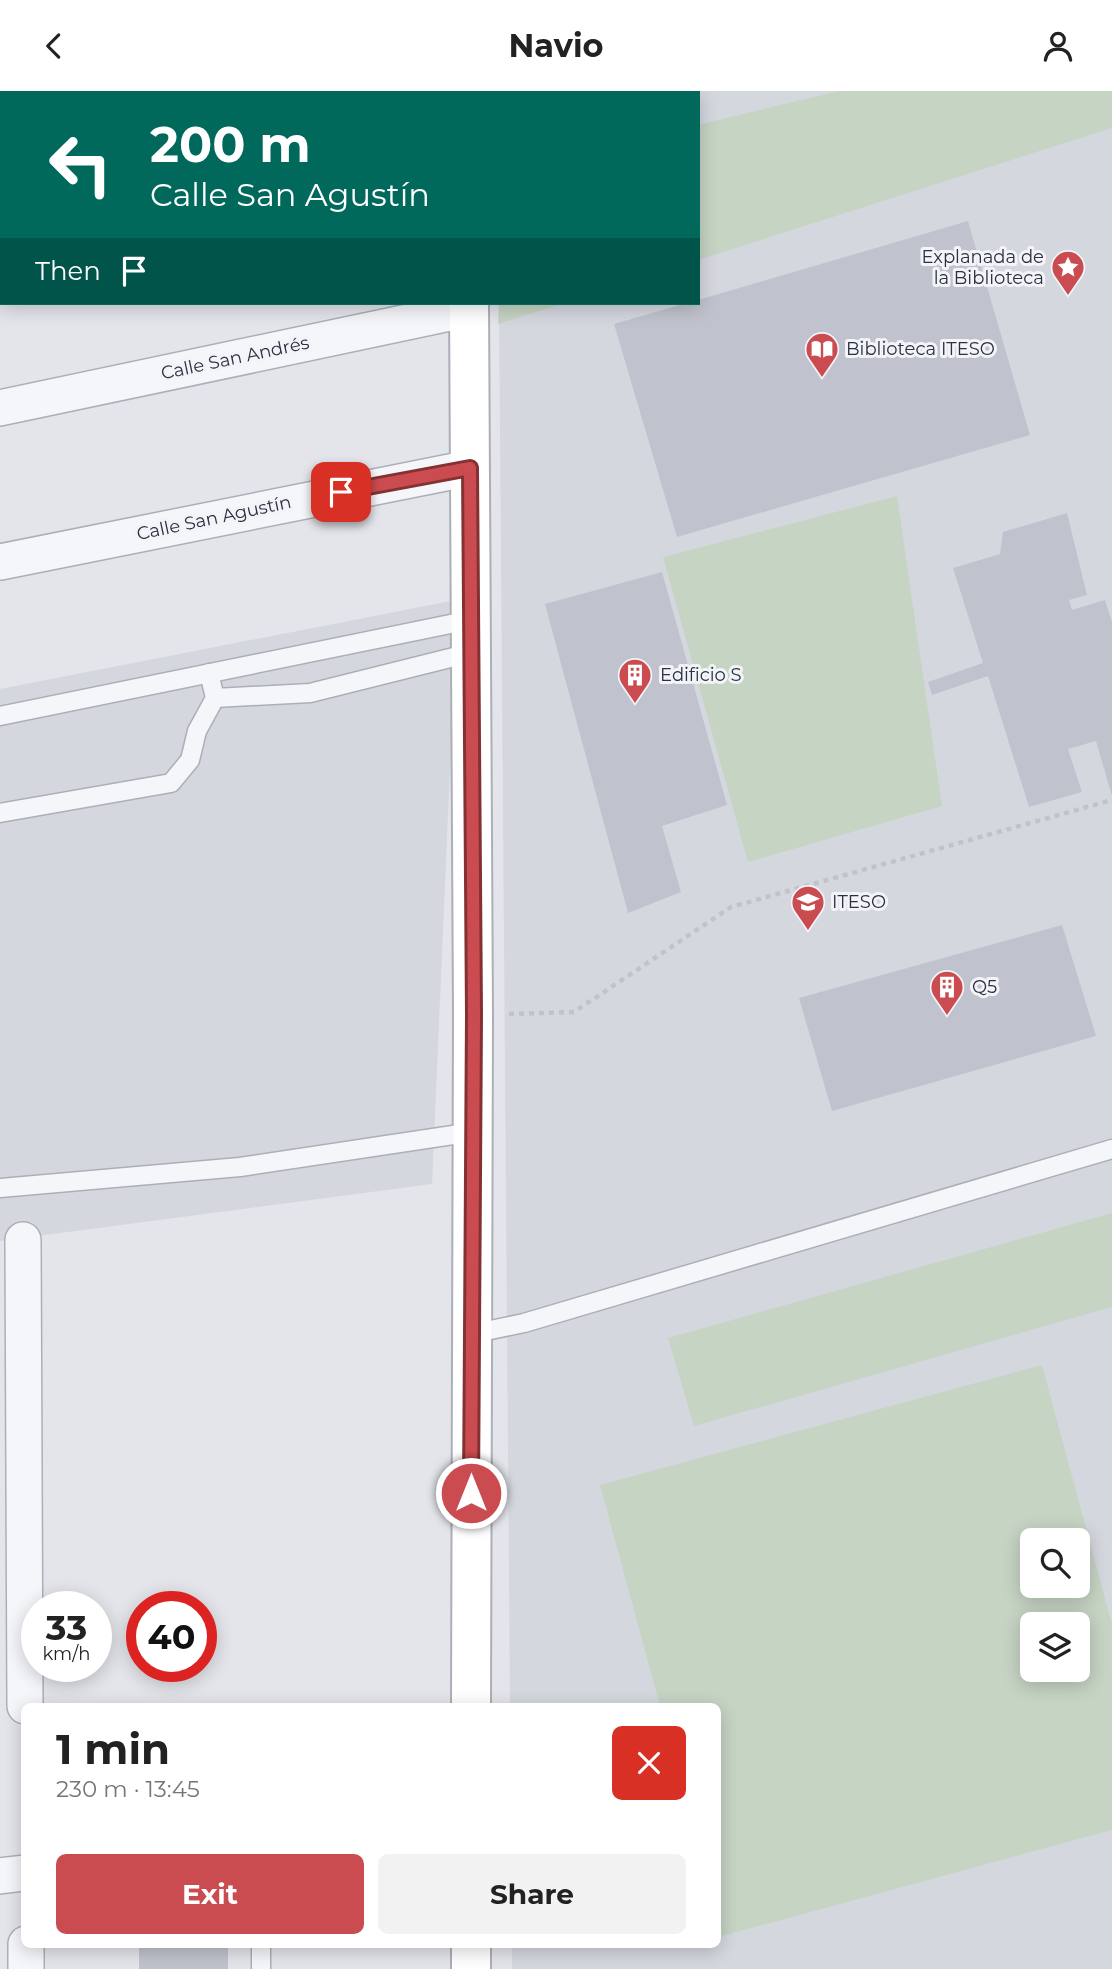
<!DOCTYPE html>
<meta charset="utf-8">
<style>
:root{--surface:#fff;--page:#f2f2f2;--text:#222;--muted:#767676;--accent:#cb4c50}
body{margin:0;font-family:Montserrat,sans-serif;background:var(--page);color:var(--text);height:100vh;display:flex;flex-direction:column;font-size:26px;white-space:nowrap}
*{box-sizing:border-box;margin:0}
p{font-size:23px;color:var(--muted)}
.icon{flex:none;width:38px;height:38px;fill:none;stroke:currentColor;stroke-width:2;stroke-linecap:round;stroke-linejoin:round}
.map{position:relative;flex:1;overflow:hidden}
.drawer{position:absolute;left:21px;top:1612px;width:700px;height:245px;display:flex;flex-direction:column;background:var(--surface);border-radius:10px;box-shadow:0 4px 18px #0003}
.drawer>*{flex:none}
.banner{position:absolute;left:0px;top:0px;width:700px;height:214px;box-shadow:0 4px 18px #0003;background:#00695c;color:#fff;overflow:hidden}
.buttons{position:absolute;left:1020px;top:1437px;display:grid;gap:14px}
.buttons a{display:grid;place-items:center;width:70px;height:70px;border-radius:10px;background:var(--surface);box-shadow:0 4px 18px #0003;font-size:35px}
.speed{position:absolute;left:21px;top:1500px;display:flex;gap:14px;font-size:35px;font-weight:700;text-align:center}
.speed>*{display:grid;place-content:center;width:91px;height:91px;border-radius:50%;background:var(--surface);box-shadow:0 4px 18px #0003;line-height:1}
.speed small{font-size:18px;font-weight:400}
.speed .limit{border:10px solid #d22;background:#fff;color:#111}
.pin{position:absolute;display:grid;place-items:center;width:60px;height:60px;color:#fff;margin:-30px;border-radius:14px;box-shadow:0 4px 10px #0006}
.me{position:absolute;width:77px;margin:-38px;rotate:0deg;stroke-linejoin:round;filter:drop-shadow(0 0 5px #0008)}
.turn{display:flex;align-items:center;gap:24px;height:147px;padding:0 35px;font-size:32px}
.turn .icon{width:91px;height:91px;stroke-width:2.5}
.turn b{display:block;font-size:49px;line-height:60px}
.then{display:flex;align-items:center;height:66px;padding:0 35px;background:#0003;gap:14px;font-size:26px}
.round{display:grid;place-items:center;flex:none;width:74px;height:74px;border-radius:10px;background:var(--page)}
.overview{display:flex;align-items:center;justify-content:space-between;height:119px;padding:0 35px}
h1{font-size:42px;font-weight:700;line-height:52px}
.primary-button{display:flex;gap:14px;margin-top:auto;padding:14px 35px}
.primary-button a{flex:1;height:80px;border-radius:10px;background:var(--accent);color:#fff;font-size:28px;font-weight:700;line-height:80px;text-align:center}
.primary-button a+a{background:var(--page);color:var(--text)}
header{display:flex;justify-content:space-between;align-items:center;height:91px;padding:0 35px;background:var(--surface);font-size:32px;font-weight:700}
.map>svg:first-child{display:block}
.built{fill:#d5d7df;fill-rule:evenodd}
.green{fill:#c6d4c4;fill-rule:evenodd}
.building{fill:#c0c3cd}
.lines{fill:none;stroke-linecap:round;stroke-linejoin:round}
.lane-casing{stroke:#acafb8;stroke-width:21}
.street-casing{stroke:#acafb8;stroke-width:38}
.secondary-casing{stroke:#acafb8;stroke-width:42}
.path{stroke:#c0c3c9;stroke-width:4.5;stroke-dasharray:5 5;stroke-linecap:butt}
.lane{stroke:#f5f6f9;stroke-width:18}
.street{stroke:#f5f6f9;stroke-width:35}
.secondary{stroke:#fff;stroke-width:38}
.route-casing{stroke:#843134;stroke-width:18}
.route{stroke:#cb4c50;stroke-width:12}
.labels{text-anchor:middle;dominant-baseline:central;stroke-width:6;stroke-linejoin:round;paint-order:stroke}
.poi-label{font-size:18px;fill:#2b3142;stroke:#f2f4f8;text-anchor:start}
.street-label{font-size:18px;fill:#2b3142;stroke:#f2f4f8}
</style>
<header><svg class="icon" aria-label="back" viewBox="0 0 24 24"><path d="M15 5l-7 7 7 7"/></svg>Navio<svg class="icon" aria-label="person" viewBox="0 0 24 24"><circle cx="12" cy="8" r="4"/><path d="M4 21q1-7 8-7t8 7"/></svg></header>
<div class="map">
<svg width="1112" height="1878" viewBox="0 0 1112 1878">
<rect width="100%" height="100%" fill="#e3e5ea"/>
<g class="built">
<path d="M507,0H1112V1878H512V1853H718V1615H510L499,212H698V2ZM1032,1449H1078V1494H1032ZM1032,1533H1078V1578H1032Z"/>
<path d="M451,510L454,587L432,1093L0,1150V598Z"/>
</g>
<g class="green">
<path d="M838,0H1112V37L698,169V34Z"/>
<path d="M499,212H565L498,233Z"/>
<path d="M897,405L942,715L748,771L663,466Z"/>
<path d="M1112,1122V1216L694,1335L668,1247Z"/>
<path d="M1042,1274L1112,1533V1739L722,1845L718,1829V1615H660L600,1394ZM1078,1449V1494H1032V1449ZM1078,1533V1578H1032V1533Z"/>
</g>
<g class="building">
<path d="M968,130L1030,344L677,446L614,233L687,212H698V209Z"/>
<path d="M1067,422L1087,504L1069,509L1072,519L1105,509L1112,531V705L1096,650L1068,658L1082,701L1029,716L988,585L932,604L928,591L983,572L953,477L1000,463L1003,441Z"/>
<path d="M662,481L727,714L662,735L681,801L628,822L545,513Z"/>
<path d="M1062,834L1096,945L832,1020L799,907Z"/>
<rect x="139" y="1853" width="89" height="25"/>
</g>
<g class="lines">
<defs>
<g id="lane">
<path d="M215,607L310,602L470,562"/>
<path d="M0,625L470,529"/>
<path d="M0,722L171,692L190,669L197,640L215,607L209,582"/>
<path d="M0,1097L240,1076L473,1041"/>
<path d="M471,1243L524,1232L1112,1058"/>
<path d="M261,1853V1878"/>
</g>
<g id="street">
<path d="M0,118H2"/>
<path d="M0,317L469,218"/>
<path d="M0,471L470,377"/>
<path d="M23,1149L25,1615"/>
<path d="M0,1785L24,1782"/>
<path d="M26,1853V1878"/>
</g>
<g id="secondary">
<path d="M469,2V0"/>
<path d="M469,212L473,924L471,1615"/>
<path d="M471,1853V1878"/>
</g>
</defs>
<use href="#lane" class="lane-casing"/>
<use href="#street" class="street-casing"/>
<use href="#secondary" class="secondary-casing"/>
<path class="path" d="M509,923L574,921L731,816L1112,709"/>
<use href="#lane" class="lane"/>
<use href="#street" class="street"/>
<use href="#secondary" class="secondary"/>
</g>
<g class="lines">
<defs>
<path id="route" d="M341,401L470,377L474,924L471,1402"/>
</defs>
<use href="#route" class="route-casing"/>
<use href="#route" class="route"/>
</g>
<defs>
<symbol id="sight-pin" viewBox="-11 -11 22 30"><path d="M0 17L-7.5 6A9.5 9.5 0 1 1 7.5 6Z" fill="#cb4c50" stroke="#f2f4f8"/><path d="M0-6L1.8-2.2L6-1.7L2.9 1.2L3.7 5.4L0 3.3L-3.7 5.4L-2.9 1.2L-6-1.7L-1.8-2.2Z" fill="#fff"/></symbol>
<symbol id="library-pin" viewBox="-11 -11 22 30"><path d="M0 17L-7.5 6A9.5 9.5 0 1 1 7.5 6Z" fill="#cb4c50" stroke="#f2f4f8"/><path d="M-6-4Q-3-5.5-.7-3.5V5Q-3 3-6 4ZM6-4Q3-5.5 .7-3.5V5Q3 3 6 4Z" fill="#fff"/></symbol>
<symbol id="building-pin" viewBox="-11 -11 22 30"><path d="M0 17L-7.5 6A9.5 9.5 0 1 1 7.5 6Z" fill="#cb4c50" stroke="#f2f4f8"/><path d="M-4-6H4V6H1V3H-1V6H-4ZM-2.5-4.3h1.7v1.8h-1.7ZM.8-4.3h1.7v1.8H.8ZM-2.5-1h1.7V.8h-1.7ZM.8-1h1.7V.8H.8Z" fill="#fff"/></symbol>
<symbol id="university-pin" viewBox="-11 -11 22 30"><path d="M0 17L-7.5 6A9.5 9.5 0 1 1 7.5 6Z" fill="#cb4c50" stroke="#f2f4f8"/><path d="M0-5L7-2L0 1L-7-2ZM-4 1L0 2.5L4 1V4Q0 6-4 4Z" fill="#fff"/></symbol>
</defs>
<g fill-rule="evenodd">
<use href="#sight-pin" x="1049" y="157" width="38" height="52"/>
<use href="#library-pin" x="803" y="239" width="38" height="52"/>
<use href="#building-pin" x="616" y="565" width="38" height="52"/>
<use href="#university-pin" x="789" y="792" width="38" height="52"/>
<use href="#building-pin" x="928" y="877" width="38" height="52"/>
</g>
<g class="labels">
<g class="poi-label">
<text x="1044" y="166" text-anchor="end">Explanada de<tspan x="1044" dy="21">la Biblioteca</tspan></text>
<text x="846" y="258">Biblioteca ITESO</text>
<text x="660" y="584">Edificio S</text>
<text x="832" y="811">ITESO</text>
<text x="972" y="896">Q5</text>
</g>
<g class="street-label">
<text transform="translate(235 267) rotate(-12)">Calle San Andrés</text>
<text transform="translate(214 427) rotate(-12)">Calle San Agustín</text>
</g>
</g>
</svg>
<div class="buttons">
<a><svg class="icon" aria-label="search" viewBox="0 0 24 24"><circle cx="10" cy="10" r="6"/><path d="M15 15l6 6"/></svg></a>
<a><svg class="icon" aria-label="layers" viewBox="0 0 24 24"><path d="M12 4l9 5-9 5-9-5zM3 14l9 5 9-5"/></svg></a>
</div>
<div class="speed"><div>33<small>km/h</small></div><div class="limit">40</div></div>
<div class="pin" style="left:341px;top:401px;background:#d93025"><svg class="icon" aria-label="arrive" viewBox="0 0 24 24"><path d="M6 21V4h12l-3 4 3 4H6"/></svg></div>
<svg class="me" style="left:471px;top:1402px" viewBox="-20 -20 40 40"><circle r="17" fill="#cb4c50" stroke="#fff" stroke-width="3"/><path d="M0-11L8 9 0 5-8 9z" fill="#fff"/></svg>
<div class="banner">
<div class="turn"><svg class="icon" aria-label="left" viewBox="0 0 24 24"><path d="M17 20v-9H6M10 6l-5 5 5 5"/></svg><div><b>200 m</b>Calle San Agustín</div></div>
<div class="then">Then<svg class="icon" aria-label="arrive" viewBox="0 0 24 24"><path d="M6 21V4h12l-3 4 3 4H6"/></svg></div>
</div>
<section class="drawer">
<div class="overview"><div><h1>1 min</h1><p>230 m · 13:45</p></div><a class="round" style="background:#d93025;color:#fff"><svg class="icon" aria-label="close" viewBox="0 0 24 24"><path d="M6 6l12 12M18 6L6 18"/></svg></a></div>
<div class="primary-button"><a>Exit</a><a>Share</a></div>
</section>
</div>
